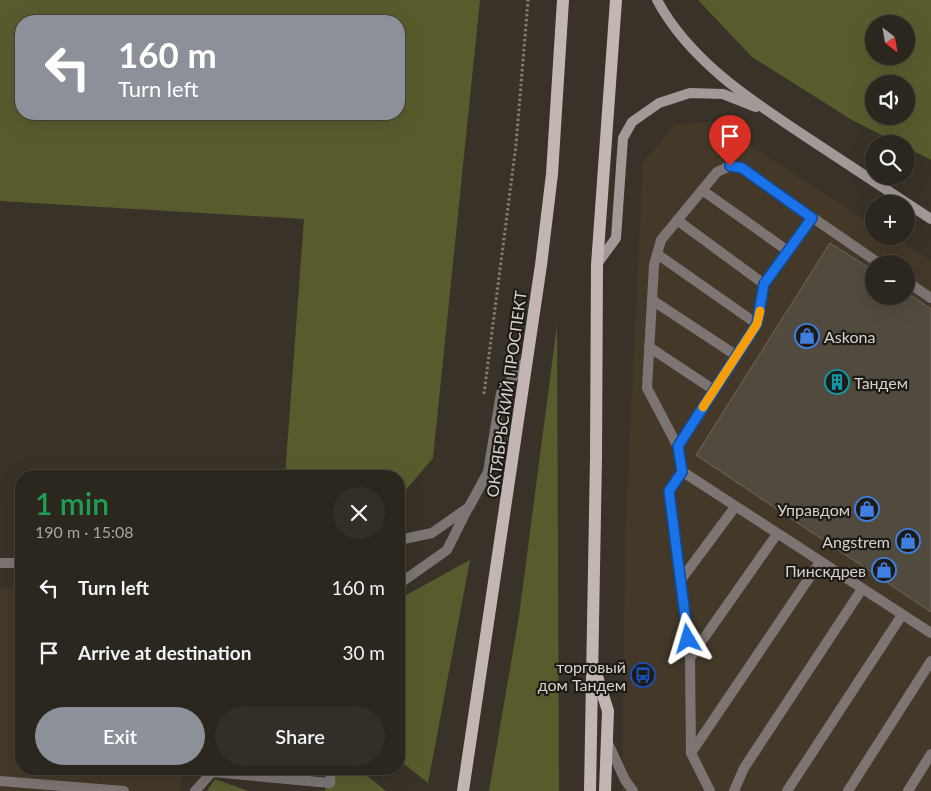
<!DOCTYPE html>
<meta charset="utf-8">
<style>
:root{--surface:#2b261e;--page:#332e27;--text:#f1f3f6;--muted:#a6a5a4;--line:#47433c;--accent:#8c9099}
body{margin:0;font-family:Lato,sans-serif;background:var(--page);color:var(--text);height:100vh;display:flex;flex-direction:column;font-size:19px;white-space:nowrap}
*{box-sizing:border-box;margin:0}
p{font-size:16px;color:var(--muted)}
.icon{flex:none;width:28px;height:28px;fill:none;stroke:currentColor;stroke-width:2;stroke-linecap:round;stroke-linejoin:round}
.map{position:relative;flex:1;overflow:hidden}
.side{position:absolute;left:15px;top:470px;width:390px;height:305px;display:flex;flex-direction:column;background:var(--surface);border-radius:20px;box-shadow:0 5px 20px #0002,0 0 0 1px var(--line)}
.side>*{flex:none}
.guide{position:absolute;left:15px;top:15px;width:390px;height:105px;border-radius:20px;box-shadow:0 5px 20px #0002,0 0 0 1px var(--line);background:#8c9099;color:#fff;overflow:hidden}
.needle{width:32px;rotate:149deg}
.fabs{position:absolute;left:865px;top:15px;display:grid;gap:10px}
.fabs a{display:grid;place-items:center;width:50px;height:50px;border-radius:50%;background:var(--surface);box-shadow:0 5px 20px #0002,0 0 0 1px var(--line);font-size:25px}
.pin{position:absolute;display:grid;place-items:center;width:42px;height:42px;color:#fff;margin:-51px -21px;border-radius:50% 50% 50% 0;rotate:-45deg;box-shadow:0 0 5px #0007}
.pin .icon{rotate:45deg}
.me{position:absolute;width:55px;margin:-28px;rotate:353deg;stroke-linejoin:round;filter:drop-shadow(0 0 4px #0008)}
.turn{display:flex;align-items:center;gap:18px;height:105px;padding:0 20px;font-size:22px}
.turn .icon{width:65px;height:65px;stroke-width:2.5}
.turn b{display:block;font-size:35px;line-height:42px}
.round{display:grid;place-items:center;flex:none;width:52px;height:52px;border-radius:26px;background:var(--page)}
.head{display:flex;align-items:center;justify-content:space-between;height:85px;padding:0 20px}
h1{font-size:30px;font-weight:600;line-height:38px;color:#1e9e55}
.button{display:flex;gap:10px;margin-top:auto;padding:10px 20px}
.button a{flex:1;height:58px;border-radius:30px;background:var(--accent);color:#fff;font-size:20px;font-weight:600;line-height:58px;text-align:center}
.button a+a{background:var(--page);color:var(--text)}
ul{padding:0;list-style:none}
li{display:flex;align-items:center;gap:15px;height:65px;padding:0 20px}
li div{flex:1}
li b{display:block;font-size:19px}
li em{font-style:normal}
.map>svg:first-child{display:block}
.commercial{fill:#443929;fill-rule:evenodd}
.green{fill:#585c2d;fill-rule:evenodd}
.building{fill:#514a3f;stroke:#6e665b}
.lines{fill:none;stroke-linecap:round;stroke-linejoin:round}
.path{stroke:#837c74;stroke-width:3;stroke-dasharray:2.5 2.5;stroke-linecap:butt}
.service{stroke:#7c7574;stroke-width:10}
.secondary{stroke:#a49999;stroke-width:10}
.primary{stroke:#c4b5b5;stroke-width:12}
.route-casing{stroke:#114b97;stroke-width:12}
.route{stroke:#1a73e8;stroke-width:9}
.slow{stroke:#f59e0b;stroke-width:9}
.labels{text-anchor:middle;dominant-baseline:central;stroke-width:4.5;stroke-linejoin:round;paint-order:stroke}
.poi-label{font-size:16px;fill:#d6d1cb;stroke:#1e1b16;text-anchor:end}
.street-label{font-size:16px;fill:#d6d1cb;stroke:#1e1b16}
</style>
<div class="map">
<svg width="931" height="791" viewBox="0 0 931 791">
<rect width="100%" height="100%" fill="#393228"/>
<g class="commercial">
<path d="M712,122L874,225V236H892L931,261V791H622L625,540L643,163L675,124ZM874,264H906V296H874Z"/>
<path d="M0,588L21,589V769H182L180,791H0Z"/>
</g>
<g class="green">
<path d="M0,0H480L433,458L399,498V476H285L304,219L0,201ZM399,21V114H21V21Z"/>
<path d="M698,0H931V160L906,147V144H899L852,120L752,57ZM874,24H906V56H874ZM874,84H906V116H874Z"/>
<path d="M557,325L559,791H489L519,616Z"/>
<path d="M470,560L428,783L399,760V599Z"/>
<path d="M327,769H359L386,791H325Z"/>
<path d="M215,779L248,791H207Z"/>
</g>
<path class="building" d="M830,243L874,271V296H912L931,309V612L696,455Z"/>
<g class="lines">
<path class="path" d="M484,394L516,145L528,0"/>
<g class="service">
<path d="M702,190L788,251"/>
<path d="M812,218L764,284L757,324L678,447L683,472L931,633"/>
<path d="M677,220L764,284"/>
<path d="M657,254L757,324"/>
<path d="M906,281L931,298"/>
<path d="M652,300L737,356"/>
<path d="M649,347L714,390"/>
<path d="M678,447L647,388L654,265L661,240L717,172L730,166L742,169L880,264"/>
<path d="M683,472L669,491L690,658L691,753L710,791"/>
<path d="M399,540L432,533L469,507L488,472L501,393L527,359"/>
<path d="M0,563H21"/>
<path d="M680,581L735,507"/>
<path d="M399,584L447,550L468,508"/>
<path d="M690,658L777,534"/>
<path d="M608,743L625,780L633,791"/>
<path d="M691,753L820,562"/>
<path d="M0,781L124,791"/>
<path d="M195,791L212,772L330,783L331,769"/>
<path d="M734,791L744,768L862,589"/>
<path d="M787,791L902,615"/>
<path d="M848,791L931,661"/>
<path d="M908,791L931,754"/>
</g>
<g class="secondary">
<path d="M657,0C691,64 758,105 817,144C855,169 893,194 931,219"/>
<path d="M597,264L616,238L623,138L632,122L659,103L690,93L723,94L756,107"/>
</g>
<g class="primary">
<path d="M595,670L608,711L605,791"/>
<path d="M463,791L541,265L552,174L563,0"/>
<path d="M590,791L596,458L597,265L616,0"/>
</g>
</g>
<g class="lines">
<defs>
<path id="route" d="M688,639L669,491L682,472L678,446L757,324L764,284L812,218L742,168L730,166"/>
</defs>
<use href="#route" class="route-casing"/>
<use href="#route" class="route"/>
<path class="slow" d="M703,407L757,324L760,311"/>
</g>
<defs>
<symbol id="shop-ring" viewBox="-11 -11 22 22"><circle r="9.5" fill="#1e1b16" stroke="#3f7fe0" stroke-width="1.5"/><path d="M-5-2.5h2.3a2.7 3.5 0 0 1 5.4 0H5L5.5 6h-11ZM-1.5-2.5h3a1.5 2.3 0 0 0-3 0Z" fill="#3f7fe0"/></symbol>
<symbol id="building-ring" viewBox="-11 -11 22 22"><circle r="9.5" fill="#1e1b16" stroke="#0f9aa8" stroke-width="1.5"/><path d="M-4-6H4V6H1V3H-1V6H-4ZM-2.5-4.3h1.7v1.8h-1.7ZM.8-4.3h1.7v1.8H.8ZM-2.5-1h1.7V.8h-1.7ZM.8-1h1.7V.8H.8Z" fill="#0f9aa8"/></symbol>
<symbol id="bus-ring" viewBox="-11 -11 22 22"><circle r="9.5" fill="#1e1b16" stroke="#1a4fb4" stroke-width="1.5"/><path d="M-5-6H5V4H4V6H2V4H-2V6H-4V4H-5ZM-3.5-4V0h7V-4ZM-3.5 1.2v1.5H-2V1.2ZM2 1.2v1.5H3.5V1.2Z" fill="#1a4fb4"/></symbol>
</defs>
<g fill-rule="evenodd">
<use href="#shop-ring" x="793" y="322" width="28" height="28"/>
<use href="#building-ring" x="823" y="368" width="28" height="28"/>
<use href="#shop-ring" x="853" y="495" width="28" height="28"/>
<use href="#shop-ring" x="894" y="527" width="28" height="28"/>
<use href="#shop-ring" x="870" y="556" width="28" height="28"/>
<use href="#bus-ring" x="629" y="661" width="28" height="28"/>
</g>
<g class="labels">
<g class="poi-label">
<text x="824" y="336" text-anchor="start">Askona</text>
<text x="854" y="382" text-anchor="start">Тандем</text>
<text x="850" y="509">Управдом</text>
<text x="890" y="541">Angstrem</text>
<text x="866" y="570">Пинскдрев</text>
<text x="626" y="666">торговый<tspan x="626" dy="18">дом Тандем</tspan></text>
</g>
<g class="street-label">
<text transform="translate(506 394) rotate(-82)">ОКТЯБРЬСКИЙ ПРОСПЕКТ</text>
</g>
</g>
</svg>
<div class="fabs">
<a><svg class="needle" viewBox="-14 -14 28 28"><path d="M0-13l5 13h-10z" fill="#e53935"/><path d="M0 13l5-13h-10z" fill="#a6a5a4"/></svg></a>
<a><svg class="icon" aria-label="sound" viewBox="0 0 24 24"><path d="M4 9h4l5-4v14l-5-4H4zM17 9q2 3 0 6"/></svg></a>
<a><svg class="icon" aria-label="search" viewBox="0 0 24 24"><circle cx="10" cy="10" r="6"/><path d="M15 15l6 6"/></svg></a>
<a>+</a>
<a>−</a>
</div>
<div class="pin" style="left:730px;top:166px;background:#d93025"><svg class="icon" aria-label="arrive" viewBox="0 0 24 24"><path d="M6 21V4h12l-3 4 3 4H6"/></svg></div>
<svg class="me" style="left:688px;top:639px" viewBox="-20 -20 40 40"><path d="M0-17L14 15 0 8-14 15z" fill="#1a73e8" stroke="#fff" stroke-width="4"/></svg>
<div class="guide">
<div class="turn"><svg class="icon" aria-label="left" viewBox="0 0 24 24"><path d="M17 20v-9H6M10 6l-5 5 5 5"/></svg><div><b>160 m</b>Turn left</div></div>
</div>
<section class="side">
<div class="head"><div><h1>1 min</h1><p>190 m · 15:08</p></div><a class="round"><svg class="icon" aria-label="close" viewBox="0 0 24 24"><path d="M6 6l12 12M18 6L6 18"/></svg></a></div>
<ul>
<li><svg class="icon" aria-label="left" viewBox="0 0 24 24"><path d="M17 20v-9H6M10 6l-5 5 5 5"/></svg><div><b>Turn left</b></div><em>160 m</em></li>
<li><svg class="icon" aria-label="arrive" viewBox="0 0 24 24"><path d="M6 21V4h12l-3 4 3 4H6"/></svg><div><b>Arrive at destination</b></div><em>30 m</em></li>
</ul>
<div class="button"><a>Exit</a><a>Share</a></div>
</section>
</div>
